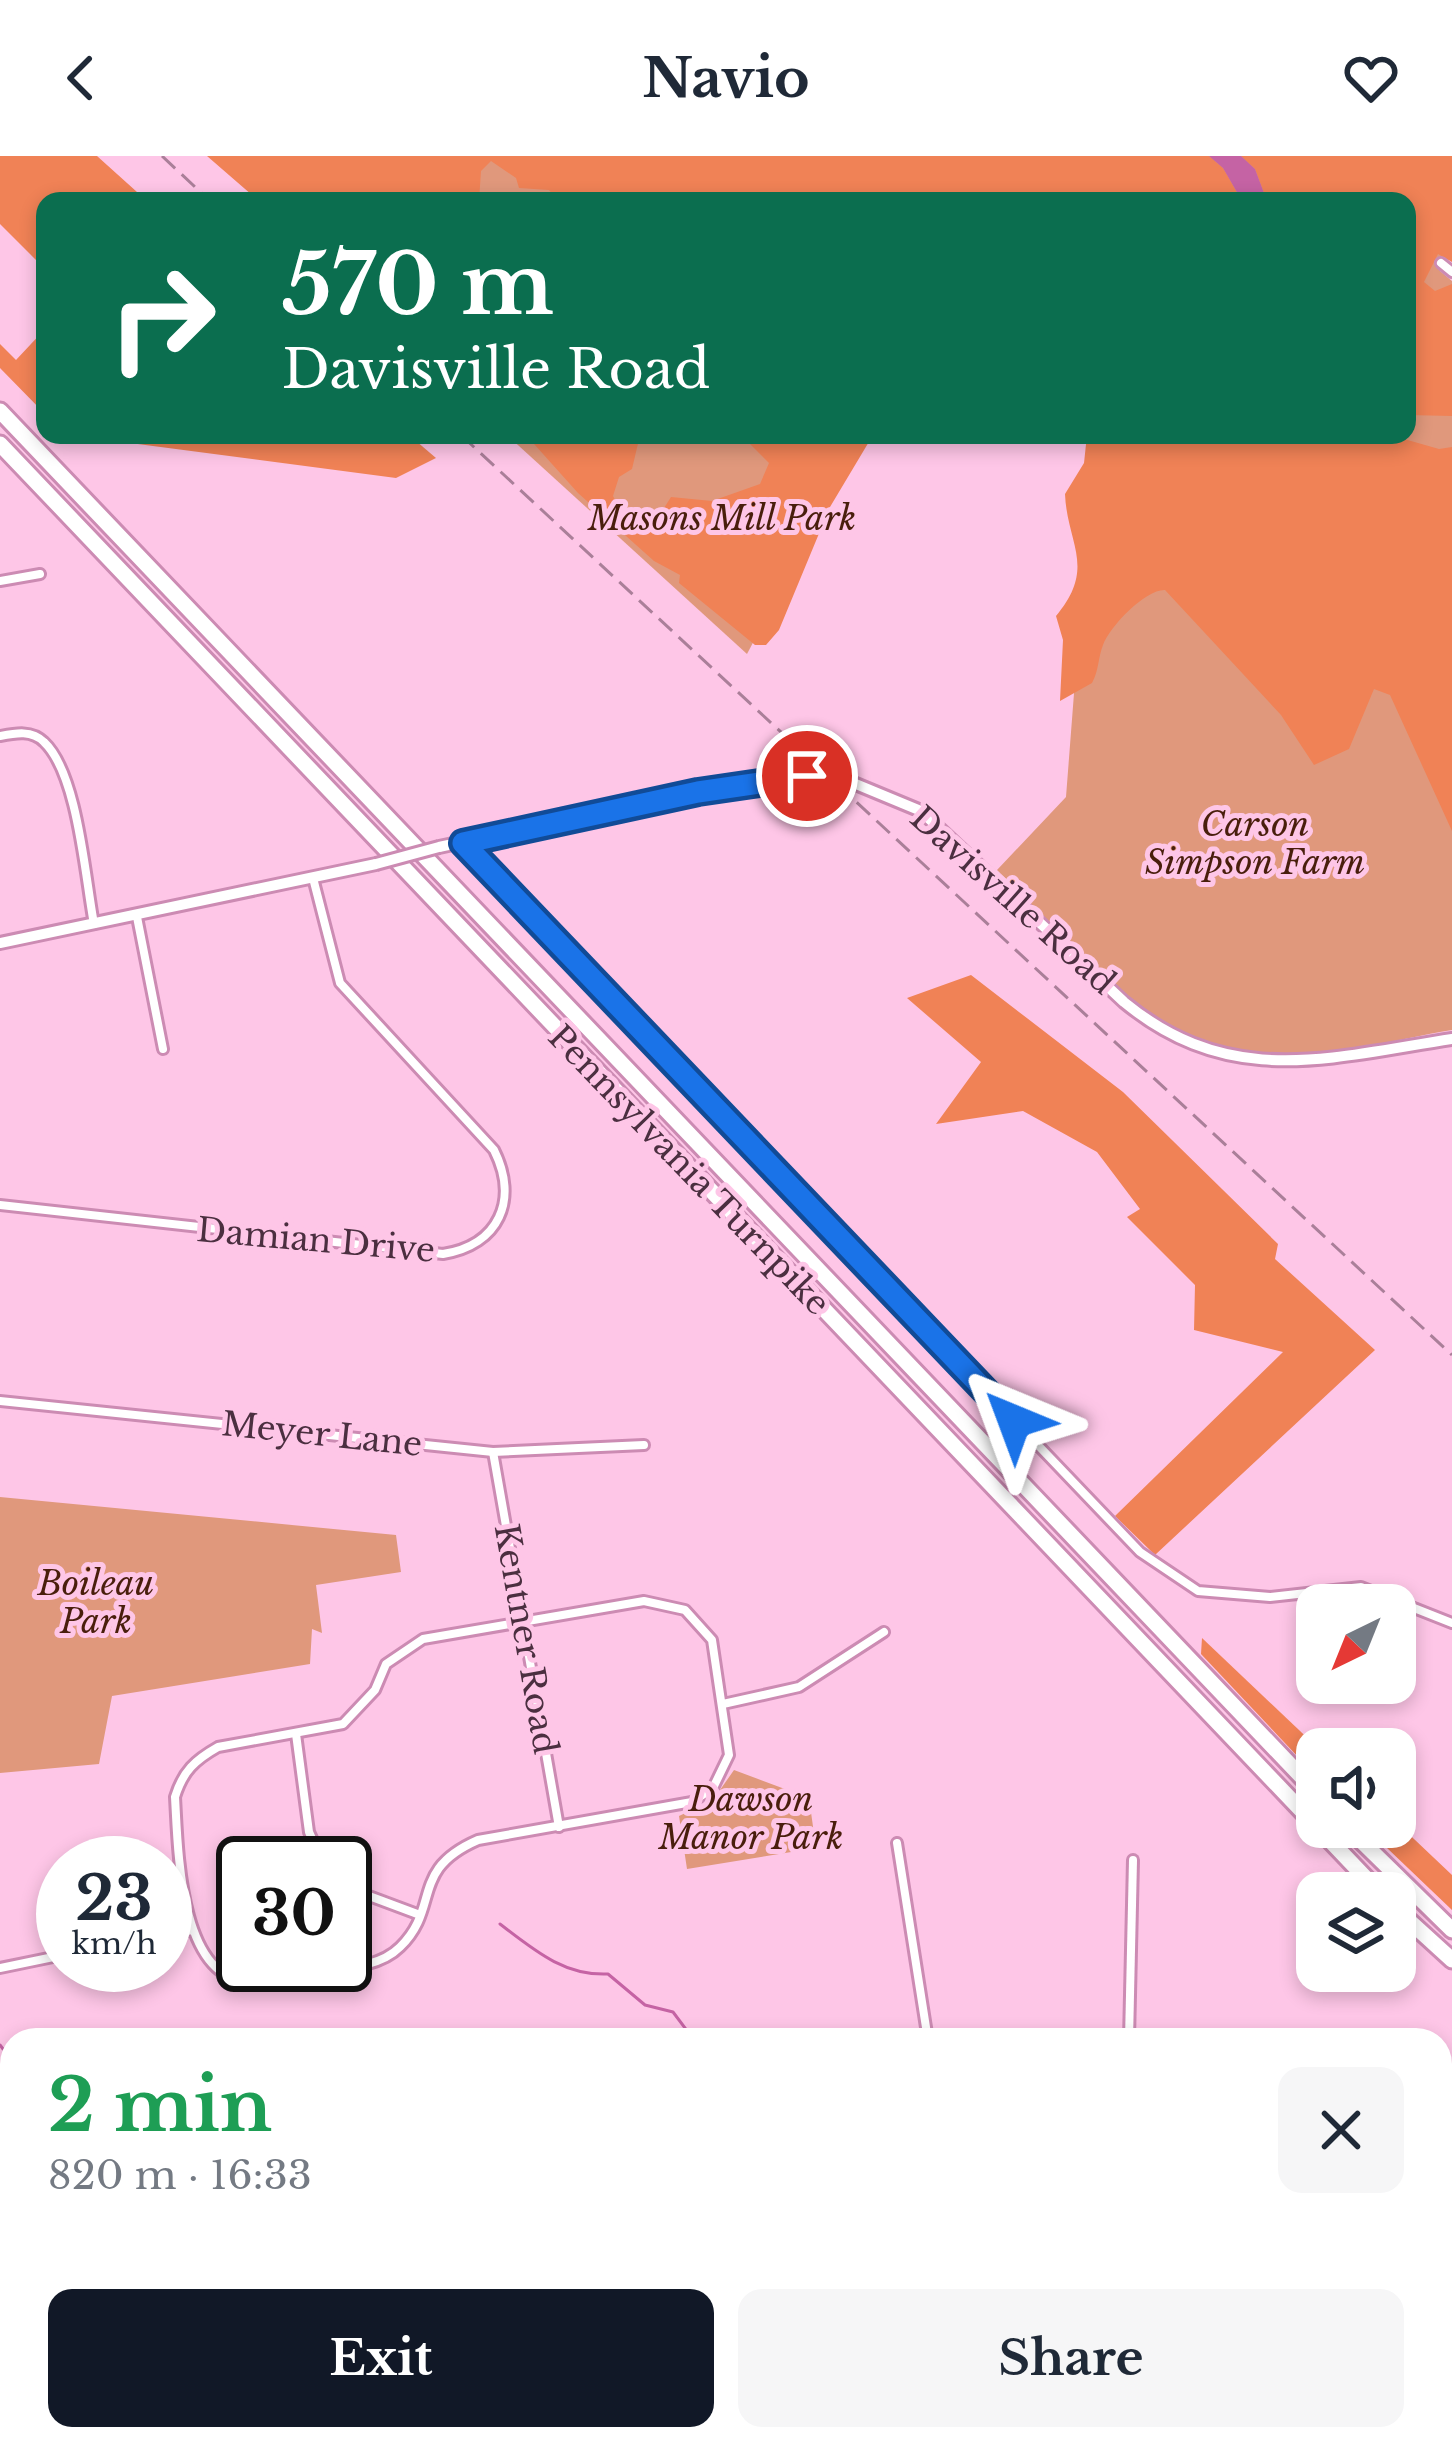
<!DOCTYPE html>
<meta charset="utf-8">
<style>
:root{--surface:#fff;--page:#f6f6f7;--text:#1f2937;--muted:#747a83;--accent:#111827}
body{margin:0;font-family:"Libre Baskerville",serif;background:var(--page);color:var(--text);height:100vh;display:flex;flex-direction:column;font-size:45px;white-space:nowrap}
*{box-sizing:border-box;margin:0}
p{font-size:39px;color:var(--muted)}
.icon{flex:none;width:66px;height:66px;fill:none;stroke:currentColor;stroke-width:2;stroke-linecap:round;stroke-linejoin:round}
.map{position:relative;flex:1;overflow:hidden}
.panel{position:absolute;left:0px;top:1872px;width:1452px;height:423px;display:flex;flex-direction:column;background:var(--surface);border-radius:36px 36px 0 0;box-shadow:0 6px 18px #0003}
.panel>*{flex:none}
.top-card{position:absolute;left:36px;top:36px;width:1380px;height:252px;border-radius:24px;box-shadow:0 6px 18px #0003;background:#0b6e4f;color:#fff;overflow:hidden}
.needle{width:78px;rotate:223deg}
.controls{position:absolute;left:1296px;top:1428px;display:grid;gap:24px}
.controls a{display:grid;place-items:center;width:120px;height:120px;border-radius:24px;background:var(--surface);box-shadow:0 6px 18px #0003;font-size:60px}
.speed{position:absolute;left:36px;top:1680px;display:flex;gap:24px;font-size:60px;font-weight:700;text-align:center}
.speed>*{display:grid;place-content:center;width:156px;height:156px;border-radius:50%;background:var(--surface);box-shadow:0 6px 18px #0003;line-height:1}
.speed small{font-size:30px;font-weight:400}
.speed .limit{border:6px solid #111;border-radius:18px;background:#fff;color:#111}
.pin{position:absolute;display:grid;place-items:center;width:102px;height:102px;color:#fff;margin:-51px;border:6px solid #fff;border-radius:50%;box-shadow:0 3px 12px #0007}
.me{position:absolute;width:132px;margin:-66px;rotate:316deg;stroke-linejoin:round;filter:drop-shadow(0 0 9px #0008)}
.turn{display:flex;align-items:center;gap:42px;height:252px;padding:0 48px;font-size:54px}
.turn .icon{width:156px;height:156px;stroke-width:2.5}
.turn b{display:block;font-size:84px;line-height:102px}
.round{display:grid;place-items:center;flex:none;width:126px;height:126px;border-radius:24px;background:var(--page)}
.summary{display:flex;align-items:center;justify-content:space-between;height:204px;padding:0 48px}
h1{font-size:72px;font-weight:700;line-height:90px;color:#1e9e55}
.action{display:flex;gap:24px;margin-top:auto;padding:24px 48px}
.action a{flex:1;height:138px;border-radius:24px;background:var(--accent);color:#fff;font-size:48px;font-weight:700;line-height:138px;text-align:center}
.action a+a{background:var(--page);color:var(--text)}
header{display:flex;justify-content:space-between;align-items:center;height:156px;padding:0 48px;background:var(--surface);font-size:54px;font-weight:700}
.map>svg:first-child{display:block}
.green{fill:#e0987c}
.forest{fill:#f08256}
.water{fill:#c563a4}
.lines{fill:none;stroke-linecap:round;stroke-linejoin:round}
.stream{stroke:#c563a4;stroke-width:3}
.minor-casing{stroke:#cc8bb3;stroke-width:14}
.tertiary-casing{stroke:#cc8bb3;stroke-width:16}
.motorway-casing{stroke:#cc8bb3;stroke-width:21}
.minor{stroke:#fff;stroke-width:8}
.tertiary{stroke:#fff;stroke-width:10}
.motorway{stroke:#fff;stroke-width:15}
.rail{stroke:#aa7f99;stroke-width:3;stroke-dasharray:18 9;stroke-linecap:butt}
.tertiary-bridge-casing{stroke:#cc8bb3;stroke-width:16;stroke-linecap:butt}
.tertiary-bridge{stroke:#fff;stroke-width:10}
.route-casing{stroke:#114b97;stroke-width:30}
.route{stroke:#1a73e8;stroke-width:21}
.labels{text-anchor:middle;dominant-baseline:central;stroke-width:10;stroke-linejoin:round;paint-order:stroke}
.park-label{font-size:33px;font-style:italic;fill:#491e0c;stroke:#fec6e7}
.street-label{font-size:33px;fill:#4b2f40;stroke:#fec6e7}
</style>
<header><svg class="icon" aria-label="back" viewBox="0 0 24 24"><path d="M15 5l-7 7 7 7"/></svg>Navio<svg class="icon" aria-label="heart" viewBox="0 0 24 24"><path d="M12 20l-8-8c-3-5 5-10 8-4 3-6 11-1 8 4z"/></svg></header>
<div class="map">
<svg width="1452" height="2294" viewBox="0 0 1452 2294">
<rect width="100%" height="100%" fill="#fec6e7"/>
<g class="green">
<path d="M234,0H1452V97L1440,115L1452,125V874C1391,884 1323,904 1261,901C1151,896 1070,784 997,714L1066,641L1094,279H1407V45H283Z"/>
<path d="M507,279H862L747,498Z"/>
<path d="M0,1341L396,1379L401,1416L316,1429L322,1477L312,1473L310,1508L112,1540L99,1608L0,1617Z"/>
<path d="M734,1614L809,1642L816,1692L687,1713L679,1660L713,1644Z"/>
</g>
<g class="forest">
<path d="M0,0H97L147,45H45V113L0,68Z"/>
<path d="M207,0H1209L1223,12L1242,45H558L549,34L519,32L516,22L491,5L481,15L479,45H259Z"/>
<path d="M1241,0H1452V106L1438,98L1424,126L1435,135L1452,128V260L1407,259V45H1267L1255,13Z"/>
<path d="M45,173V258L0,212V188L16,204Z"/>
<path d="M69,279H409L436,302L396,322Z"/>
<path d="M526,279H640L632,313L619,321L613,340C622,358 640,370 659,360L671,341L712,345L760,328L769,307L741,279H873L830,351L779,474L766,489H755L679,427L680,419L654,405L578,337Z"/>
<path d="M1087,279H1390L1439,293L1452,291V675L1390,539L1374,533L1349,593L1314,609L1281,559L1165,434C1146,433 1110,470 1103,489C1098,502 1099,514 1092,527L1060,545L1063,484L1056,460C1097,411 1067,388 1065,338L1084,307Z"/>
<path d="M971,819L1123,936L1278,1088L1275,1103L1375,1194L1155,1399L1115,1360L1283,1196L1194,1174L1195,1129L1127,1061L1140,1053L1097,996L1023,955L936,968L981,906L907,842Z"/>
<path d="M1202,1482L1319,1593L1317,1621L1201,1498Z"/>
<path d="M1395,1665L1452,1719V1754L1365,1671H1395Z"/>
<path d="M1268,2283H1412L1413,2294H1266Z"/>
</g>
<path class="water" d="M1209,0H1241L1255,13L1267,45H1242L1223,12Z"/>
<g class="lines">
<g class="stream">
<path d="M500,1768C534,1794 564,1820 608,1818L645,1849L673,1856L694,1884"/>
<path d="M0,1889L12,1905"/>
<path d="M1286,2294L1289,2283"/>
</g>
<defs>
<g id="minor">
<path d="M1441,107L1452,116"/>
<path d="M0,425L40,418"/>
<path d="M0,580C16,577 32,574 44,586C78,618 85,721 94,768"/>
<path d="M463,687L1140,1396L1198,1435L1270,1441L1361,1431L1452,1467"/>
<path d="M137,761L163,893"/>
<path d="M0,1049L443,1098C499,1089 519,1044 494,994L340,827L313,722"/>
<path d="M0,1245L493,1296L644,1289"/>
<path d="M493,1296L559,1671"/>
<path d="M644,1445L685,1454L712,1484L729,1599L713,1632L692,1646L478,1684C409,1714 441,1751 400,1791C378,1813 340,1812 312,1816C292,1819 268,1826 247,1825C179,1821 178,1692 175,1641C183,1615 195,1604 218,1591L343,1568L375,1534L386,1508L423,1483Z"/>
<path d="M723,1548L799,1531L884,1476"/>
<path d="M296,1578L309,1676L323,1707"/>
<path d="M897,1687L928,1884"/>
<path d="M345,1731L420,1759"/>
<path d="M165,1779L192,1774"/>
<path d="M0,1812L63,1799"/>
<path d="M1129,1884L1133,1704"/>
<path d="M0,2169L12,2167"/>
<path d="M552,2283L580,2291L643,2283"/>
<path d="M412,2294L417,2283"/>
</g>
<g id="tertiary">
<path d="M851,626L921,655L1124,846C1230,933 1328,902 1452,883"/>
<path d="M439,691L698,636L807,620"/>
<path d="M0,787L376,708"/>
<path d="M1440,2187H1452"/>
<path d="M988,2294L1027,2283"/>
</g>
<g id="motorway">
<path d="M0,255L1317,1637"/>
<path d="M0,288L1380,1737"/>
<path d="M1347,1671L1452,1774"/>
<path d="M1395,1752L1452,1804"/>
</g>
</defs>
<use href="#minor" class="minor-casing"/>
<use href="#tertiary" class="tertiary-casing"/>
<use href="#motorway" class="motorway-casing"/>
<use href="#minor" class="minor"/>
<use href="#tertiary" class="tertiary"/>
<use href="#motorway" class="motorway"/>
<g class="rail">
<path d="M162,0L210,45"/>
<path d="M461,279L1452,1199"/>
<path d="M1440,2113L1452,2106"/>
<path d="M1176,2294L1190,2283"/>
</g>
<defs>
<g id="tertiary-bridge">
<path d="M807,620L851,626"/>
<path d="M376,708L439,691"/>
</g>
</defs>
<use href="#tertiary-bridge" class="tertiary-bridge-casing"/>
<use href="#tertiary-bridge" class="tertiary-bridge"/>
</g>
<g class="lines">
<defs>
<path id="route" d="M807,620L698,636L463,687L1014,1265"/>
</defs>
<use href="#route" class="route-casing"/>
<use href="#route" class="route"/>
</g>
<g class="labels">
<g class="park-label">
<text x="722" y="362">Masons Mill Park</text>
<text x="1255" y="668">Carson<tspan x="1255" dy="38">Simpson Farm</tspan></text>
<text x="96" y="1427">Boileau<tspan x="96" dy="38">Park</tspan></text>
<text x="751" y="1643">Dawson<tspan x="751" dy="38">Manor Park</tspan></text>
</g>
<g class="street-label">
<text transform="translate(1013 744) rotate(42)">Davisville Road</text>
<text transform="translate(689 1014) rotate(46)">Pennsylvania Turnpike</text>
<text transform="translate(316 1084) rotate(5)">Damian Drive</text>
<text transform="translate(322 1278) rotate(6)">Meyer Lane</text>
<text transform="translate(526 1483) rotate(80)">Kentner Road</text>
</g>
</g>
</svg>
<div class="controls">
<a><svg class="needle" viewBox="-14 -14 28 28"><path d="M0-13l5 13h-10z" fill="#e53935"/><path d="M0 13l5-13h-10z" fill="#747a83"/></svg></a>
<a><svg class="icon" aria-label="sound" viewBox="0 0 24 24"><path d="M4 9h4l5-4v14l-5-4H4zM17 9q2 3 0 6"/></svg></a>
<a><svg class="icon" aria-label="layers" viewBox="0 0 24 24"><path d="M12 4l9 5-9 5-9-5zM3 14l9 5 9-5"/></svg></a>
</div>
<div class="speed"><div>23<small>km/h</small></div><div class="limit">30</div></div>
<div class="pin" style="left:807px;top:620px;background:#d93025"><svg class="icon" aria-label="arrive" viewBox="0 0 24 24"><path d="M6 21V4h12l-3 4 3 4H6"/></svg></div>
<svg class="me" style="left:1014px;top:1265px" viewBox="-20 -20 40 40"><path d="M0-17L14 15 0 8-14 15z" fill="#1a73e8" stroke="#fff" stroke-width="4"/></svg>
<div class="top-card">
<div class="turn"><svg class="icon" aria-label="right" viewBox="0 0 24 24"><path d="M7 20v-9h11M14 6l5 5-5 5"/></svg><div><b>570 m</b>Davisville Road</div></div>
</div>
<section class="panel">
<div class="summary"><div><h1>2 min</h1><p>820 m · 16:33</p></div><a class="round"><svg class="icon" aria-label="close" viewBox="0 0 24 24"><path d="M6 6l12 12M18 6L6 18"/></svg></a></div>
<div class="action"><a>Exit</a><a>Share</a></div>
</section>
</div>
